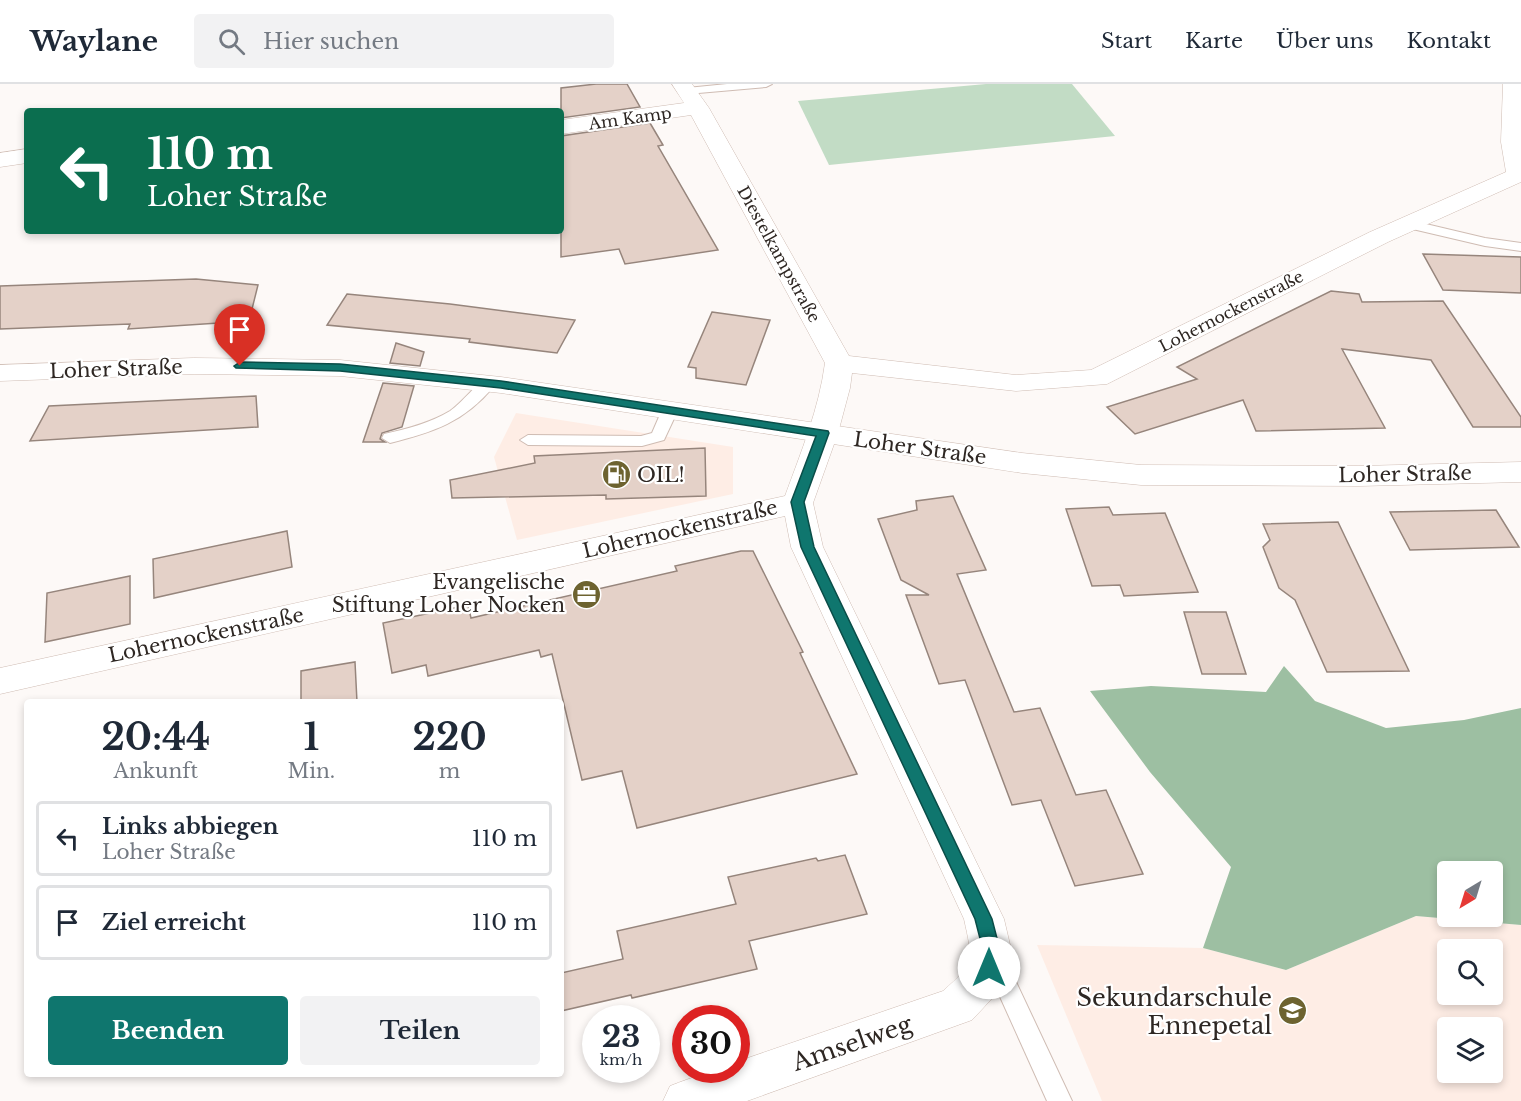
<!DOCTYPE html>
<html lang="de">
<meta charset="utf-8">
<style>
:root{--surface:#fff;--page:#f2f2f3;--text:#1f2937;--muted:#747a83;--line:#e0e1e3;--accent:#0f766e}
body{margin:0;font-family:"Libre Baskerville",serif;background:var(--page);color:var(--text);height:100vh;display:flex;flex-direction:column;font-size:22px;white-space:nowrap}
*{box-sizing:border-box;margin:0}
p{font-size:20px;color:var(--muted)}
.icon{flex:none;width:33px;height:33px;fill:none;stroke:currentColor;stroke-width:2;stroke-linecap:round;stroke-linejoin:round}
.map{position:relative;flex:1;overflow:hidden}
.sheet{position:absolute;left:24px;top:615px;width:540px;height:378px;display:flex;flex-direction:column;background:var(--surface);border-radius:6px;box-shadow:0 3px 9px #0003}
.sheet>*{flex:none}
.top-card{position:absolute;left:24px;top:24px;width:540px;height:126px;border-radius:6px;box-shadow:0 3px 9px #0003;background:#0b6e4f;color:#fff;overflow:hidden}
.needle{width:39px;rotate:218deg}
.buttons{position:absolute;left:1437px;top:777px;display:grid;gap:12px}
.buttons a{display:grid;place-items:center;width:66px;height:66px;border-radius:6px;background:var(--surface);box-shadow:0 3px 9px #0003;font-size:30px}
.speed{position:absolute;left:582px;top:921px;display:flex;gap:12px;font-size:30px;font-weight:700;text-align:center}
.speed>*{display:grid;place-content:center;width:78px;height:78px;border-radius:50%;background:var(--surface);box-shadow:0 3px 9px #0003;line-height:1}
.speed small{font-size:15px;font-weight:400}
.speed .limit{border:9px solid #d22;background:#fff;color:#111}
.pin{position:absolute;display:grid;place-items:center;width:51px;height:51px;color:#fff;margin:-62px -26px;border-radius:50% 50% 50% 0;rotate:-45deg;box-shadow:0 0 6px #0007}
.pin .icon{rotate:45deg}
.me{position:absolute;width:66px;margin:-33px;rotate:0deg;stroke-linejoin:round;filter:drop-shadow(0 0 4px #0008)}
.turn{display:flex;align-items:center;gap:21px;height:126px;padding:0 24px;font-size:27px}
.turn .icon{width:78px;height:78px;stroke-width:2.5}
.turn b{display:block;font-size:42px;line-height:51px}
.eta{display:flex;justify-content:space-evenly;align-items:center;height:102px;text-align:center}
.eta b{font-size:36px;font-weight:800;line-height:42px}
.button{display:flex;gap:12px;margin-top:auto;padding:12px 24px}
.button a{flex:1;height:69px;border-radius:6px;background:var(--accent);color:#fff;font-size:24px;font-weight:800;line-height:69px;text-align:center}
.button a+a{background:var(--page);color:var(--text)}
ul{padding:0;list-style:none}
li{display:flex;align-items:center;gap:18px;height:75px;margin:0 12px 9px;padding:0 12px;border:3px solid var(--line);border-radius:6px}
li div{flex:1}
li b{display:block;font-size:22px}
li em{font-style:normal}
header{display:flex;align-items:center;gap:36px;box-sizing:border-box;height:84px;padding:0 30px;background:var(--surface);border-bottom:2px solid var(--line)}
header strong{font-size:28px}
nav{display:flex;gap:33px;margin-inline-start:auto;font-size:21px}
.search{width:420px;height:54px;background:var(--page);display:flex;align-items:center;gap:15px;box-sizing:border-box;padding:0 21px;border-radius:6px;color:var(--muted);font-size:22px}
.map>svg:first-child{display:block}
.built{fill:#feede5;fill-rule:evenodd}
.green{fill:#c2dcc5}
.forest{fill:#9dbfa2;fill-rule:evenodd}
.building{fill:#e4d1c8;stroke:#96857c;stroke-width:1.5}
.lines{fill:none;stroke-linecap:round;stroke-linejoin:round}
.service-casing{stroke:#cfbcb3;stroke-width:2}
.minor-casing{stroke:#cfbcb3;stroke-width:1}
.secondary-casing{stroke:#cfbcb3;stroke-width:1}
.service{fill:#fff;fill-rule:evenodd}
.minor{fill:#fff;fill-rule:evenodd}
.secondary{fill:#fff;fill-rule:evenodd}
.route{fill:#0f766e;stroke:#0a4d48;stroke-width:1.5}
.labels{text-anchor:middle;dominant-baseline:central;stroke-width:4.5;stroke-linejoin:round;paint-order:stroke}
.far-street-label{font-size:16px;fill:#2e2723;stroke:#fff}
.street-label{font-size:20px;fill:#2e2723;stroke:#fff}
.poi-label{font-size:20px;fill:#2e2723;stroke:#fff;text-anchor:start}
.near-poi-label{font-size:24px;fill:#2e2723;stroke:#fff;text-anchor:end}
.near-street-label{font-size:24px;fill:#2e2723;stroke:#fff}
</style>
<header>
<strong>Waylane</strong>
<div class="search"><svg class="icon" aria-label="search" viewBox="0 0 24 24"><circle cx="10" cy="10" r="6"/><path d="M15 15l6 6"/></svg>Hier suchen</div>
<nav><a>Start</a><a>Karte</a><a>Über uns</a><a>Kontakt</a></nav>
</header>
<div class="map">
<svg width="1521" height="1017" viewBox="0 0 1521 1017">
<rect width="100%" height="100%" fill="#fdf9f7"/>
<g class="built">
<path d="M516,329L733,363V410L517,456L494,373Z"/>
<path d="M1416,832L1521,841V1017H1102L1037,861L1203,864L1286,886ZM1448,866H1492V910H1448ZM1448,944H1492V988H1448Z"/>
</g>
<path class="green" d="M986,0H1072L1115,52L829,81L798,17Z"/>
<path class="forest" d="M1284,582L1315,617L1386,644L1464,636L1521,624V841L1416,832L1286,886L1203,864L1231,783L1150,688L1090,607L1151,602L1266,608ZM1448,788H1492V832H1448Z"/>
<g class="building">
<path d="M596,0H627L640,23L561,34V4Z"/>
<path d="M650,39L663,61L658,62L718,166L625,180L619,165L561,173V52Z"/>
<path d="M1423,170L1521,173V209L1443,206Z"/>
<path d="M196,195L258,201L249,237L128,245L130,240L0,245V202Z"/>
<path d="M1331,207L1359,210L1362,218L1443,217L1521,333V343H1473L1431,276L1342,265L1385,344L1256,347L1243,316L1135,350L1107,323L1197,295L1177,283Z"/>
<path d="M347,210L450,220L575,236L557,269L469,258L470,255L327,241Z"/>
<path d="M712,228L770,236L746,301L696,294V284L688,283Z"/>
<path d="M396,259L424,268L420,282L390,279Z"/>
<path d="M383,299L414,302L402,343L382,349L380,355L385,358H363Z"/>
<path d="M256,312L258,343L30,357L49,322Z"/>
<path d="M705,364L706,412L606,415V411L452,414L450,396L535,379L534,372Z"/>
<path d="M953,412L986,486L957,490L1014,628L1040,624L1076,711L1106,706L1143,790L1075,802L1041,716L1012,721L965,596L939,600L906,511H929L901,496L878,435L917,426L916,417Z"/>
<path d="M1109,423L1113,431L1165,429L1198,508L1124,512L1120,501L1092,502L1066,425Z"/>
<path d="M1496,426L1519,463L1410,466L1390,428Z"/>
<path d="M1338,438L1409,587L1327,588L1295,516L1279,504L1263,463L1270,456L1263,440Z"/>
<path d="M287,447L292,483L154,514L153,475Z"/>
<path d="M741,467H753L803,568L800,569L857,690L637,744L622,687L582,696L552,570L541,573L539,566L428,592L426,581L392,589L383,539L468,521L471,534L677,487L675,482Z"/>
<path d="M130,492V540L45,558L47,509Z"/>
<path d="M1184,528H1226L1246,590H1202Z"/>
<path d="M355,578L357,618H301V587Z"/>
<path d="M845,771L867,830L749,857L757,885L632,914L631,911L561,927V889L623,875L617,847L736,820L728,793L816,774L818,777Z"/>
</g>
<g class="lines">
<defs>
<g id="service">
<path d="M727,0H772L766,3L687,10L681,7L687,4Z"/>
<path d="M1409,136L1485,154L1521,159V167L1485,162L1404,143L1402,140Z"/>
<path d="M489,294L494,296L497,299L494,302C464,338 434,348 390,359L382,354L384,350C407,345 430,339 450,327C462,319 478,297 489,294Z"/>
<path d="M670,321L678,326L664,356L642,362L528,361L520,356L528,351L641,352L652,349L662,326Z"/>
<path d="M994,865L1002,868L1072,1017H1047L983,875L986,868Z"/>
</g>
<g id="minor">
<path d="M672,0H692L709,24L849,272L1016,291L1091,286L1370,148L1506,88L1501,58L1503,0H1521V98L1388,158L1107,300L1016,307L852,289L850,304L838,349L813,419L823,463L1004,835L1011,865L1010,884L1000,906L972,936L747,1017H663L670,1002C693,993 712,986 736,986V978L943,907C975,879 973,876 964,835L791,463L785,432L0,610V584L785,412C801,368 819,325 825,279L691,31L561,50V36L684,19Z"/>
<path d="M27,65V79L0,83V69Z"/>
</g>
<path id="secondary" d="M194,274L340,276L501,293L1022,369L1141,381L1359,382L1521,378V398L1359,402L1141,401L1022,389L501,309L340,292L194,290L0,297V281Z"/>
</defs>
<use href="#service" class="service-casing"/>
<use href="#minor" class="minor-casing"/>
<use href="#secondary" class="secondary-casing"/>
<use href="#service" class="service"/>
<use href="#minor" class="minor"/>
<use href="#secondary" class="secondary"/>
</g>
<path class="route" d="M240,278L340,280L501,297L828,347L829,349L804,418L814,463L992,835L1001,870L995,889L989,892L983,889L980,884L984,870L975,835L801,463L791,418L816,352L501,304L340,287L236,284L234,282Z"/>
<defs>
<symbol id="fuel-disc" viewBox="-11 -11 22 22"><circle r="9.5" fill="#6d6330" stroke="#fff"/><path d="M-5.5-6h7V0h2V4h1.3V-2.5L3-4.5l.8-.8L6-3V5H2.5V1h-1V6h-7ZM-4.2-4.7v3.2H.2V-4.7Z" fill="#fff"/></symbol>
<symbol id="office-disc" viewBox="-11 -11 22 22"><circle r="9.5" fill="#6d6330" stroke="#fff"/><path d="M-6-3h4V-5.5h4V-3h4V5H-6ZM-1-4.5V-3h2v-1.5ZM-6 0V1H6V0Z" fill="#fff"/></symbol>
<symbol id="school-disc" viewBox="-11 -11 22 22"><circle r="9.5" fill="#6d6330" stroke="#fff"/><path d="M0-5L7-2L0 1L-7-2ZM-4 1L0 2.5L4 1V4Q0 6-4 4Z" fill="#fff"/></symbol>
</defs>
<g fill-rule="evenodd">
<use href="#fuel-disc" x="600" y="374" width="33" height="33"/>
<use href="#office-disc" x="570" y="494" width="33" height="33"/>
<use href="#school-disc" x="1276" y="910" width="33" height="33"/>
</g>
<g class="labels">
<g class="far-street-label">
<text transform="translate(630 34) rotate(-8)">Am Kamp</text>
<text transform="translate(779 170) rotate(61)">Diestelkampstraße</text>
<text transform="translate(1231 227) rotate(-27)">Lohernockenstraße</text>
</g>
<g class="street-label">
<text transform="translate(116 285) rotate(-2)">Loher Straße</text>
<text transform="translate(920 364) rotate(8)">Loher Straße</text>
<text transform="translate(1405 390) rotate(-1)">Loher Straße</text>
<text transform="translate(680 445) rotate(-13)">Lohernockenstraße</text>
<text transform="translate(206 551) rotate(-12)">Lohernockenstraße</text>
</g>
<g class="poi-label">
<text x="637" y="391">OIL!</text>
<text x="565" y="498" text-anchor="end">Evangelische<tspan x="565" dy="23">Stiftung Loher Nocken</tspan></text>
</g>
<g class="near-poi-label">
<text x="1272" y="913">Sekundarschule<tspan x="1272" dy="28">Ennepetal</tspan></text>
</g>
<g class="near-street-label">
<text transform="translate(852 959) rotate(-19)">Amselweg</text>
</g>
</g>
</svg>
<div class="buttons">
<a><svg class="needle" viewBox="-14 -14 28 28"><path d="M0-13l5 13h-10z" fill="#e53935"/><path d="M0 13l5-13h-10z" fill="#747a83"/></svg></a>
<a><svg class="icon" aria-label="search" viewBox="0 0 24 24"><circle cx="10" cy="10" r="6"/><path d="M15 15l6 6"/></svg></a>
<a><svg class="icon" aria-label="layers" viewBox="0 0 24 24"><path d="M12 4l9 5-9 5-9-5zM3 14l9 5 9-5"/></svg></a>
</div>
<div class="speed"><div>23<small>km/h</small></div><div class="limit">30</div></div>
<div class="pin" style="left:240px;top:282px;background:#d93025"><svg class="icon" aria-label="arrive" viewBox="0 0 24 24"><path d="M6 21V4h12l-3 4 3 4H6"/></svg></div>
<svg class="me" style="left:989px;top:884px" viewBox="-20 -20 40 40"><circle r="19" fill="#fff"/><path d="M0-13L10 11 0 6-10 11z" fill="#0f766e"/></svg>
<div class="top-card">
<div class="turn"><svg class="icon" aria-label="left" viewBox="0 0 24 24"><path d="M17 20v-9H6M10 6l-5 5 5 5"/></svg><div><b>110 m</b>Loher Straße</div></div>
</div>
<section class="sheet">
<div class="eta">
<div><b>20:44</b><p>Ankunft</p></div>
<div><b>1</b><p>Min.</p></div>
<div><b>220</b><p>m</p></div>
</div>
<ul>
<li><svg class="icon" aria-label="left" viewBox="0 0 24 24"><path d="M17 20v-9H6M10 6l-5 5 5 5"/></svg><div><b>Links abbiegen</b><p>Loher Straße</p></div><em>110 m</em></li>
<li><svg class="icon" aria-label="arrive" viewBox="0 0 24 24"><path d="M6 21V4h12l-3 4 3 4H6"/></svg><div><b>Ziel erreicht</b></div><em>110 m</em></li>
</ul>
<div class="button"><a>Beenden</a><a>Teilen</a></div>
</section>
</div>
